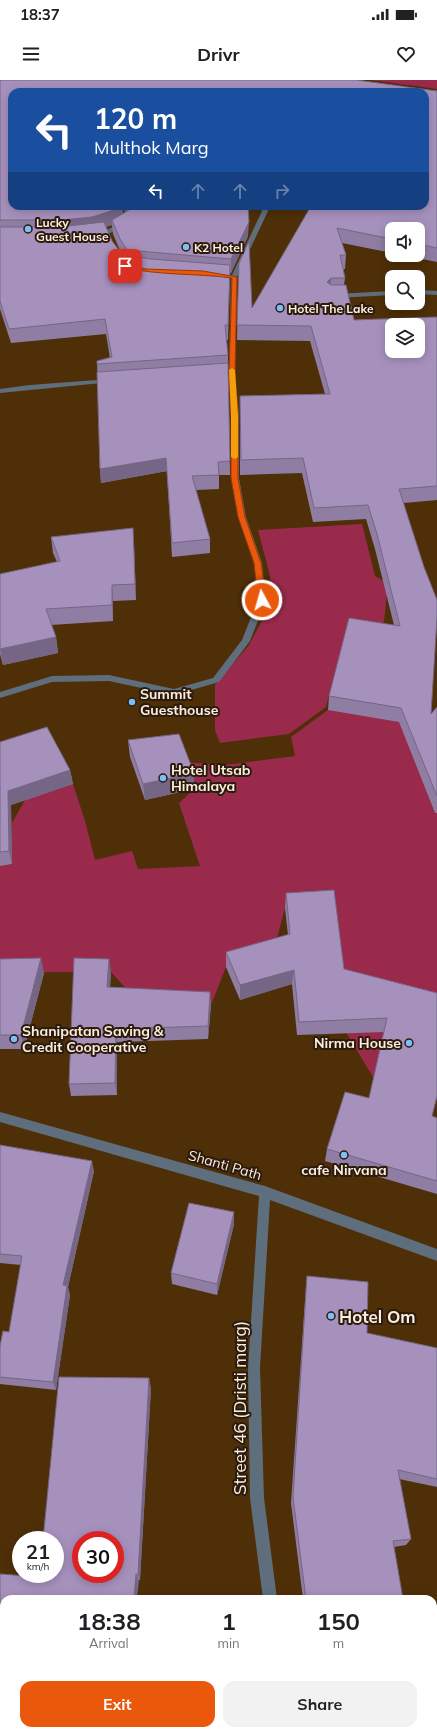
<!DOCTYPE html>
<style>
:root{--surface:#fff;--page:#f2f2f2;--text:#202124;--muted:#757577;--accent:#ea580c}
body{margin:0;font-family:Mulish,sans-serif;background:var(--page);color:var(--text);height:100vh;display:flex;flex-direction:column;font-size:15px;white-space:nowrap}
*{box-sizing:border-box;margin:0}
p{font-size:13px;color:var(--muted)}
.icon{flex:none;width:22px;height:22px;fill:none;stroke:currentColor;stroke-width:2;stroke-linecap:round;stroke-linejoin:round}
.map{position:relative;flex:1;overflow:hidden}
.drawer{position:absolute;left:0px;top:1515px;width:437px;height:140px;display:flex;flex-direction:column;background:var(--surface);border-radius:12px 12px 0 0;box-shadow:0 2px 10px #0003}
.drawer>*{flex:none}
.banner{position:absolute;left:8px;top:8px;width:421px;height:122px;border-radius:12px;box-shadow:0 2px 10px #0003;background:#1a4fa0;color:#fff;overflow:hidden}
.controls{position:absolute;left:385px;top:142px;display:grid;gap:8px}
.controls a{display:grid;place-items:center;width:40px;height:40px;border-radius:8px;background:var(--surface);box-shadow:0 2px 10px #0003;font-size:20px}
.speed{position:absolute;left:12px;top:1451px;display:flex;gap:8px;font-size:20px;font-weight:700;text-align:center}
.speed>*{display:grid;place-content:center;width:52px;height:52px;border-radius:50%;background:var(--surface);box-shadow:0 2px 10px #0003;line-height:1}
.speed small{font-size:10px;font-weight:400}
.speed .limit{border:6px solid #d22;background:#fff;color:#111}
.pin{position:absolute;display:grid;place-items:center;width:34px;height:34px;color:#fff;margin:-17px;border-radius:8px;box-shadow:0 2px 6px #0006}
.me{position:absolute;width:44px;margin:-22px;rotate:354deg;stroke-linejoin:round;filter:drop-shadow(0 0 3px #0008)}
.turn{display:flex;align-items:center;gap:14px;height:84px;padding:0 20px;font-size:18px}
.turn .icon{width:52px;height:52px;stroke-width:2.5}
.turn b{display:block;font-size:28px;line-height:34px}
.lanes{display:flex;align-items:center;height:38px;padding:0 20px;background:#0003;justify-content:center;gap:20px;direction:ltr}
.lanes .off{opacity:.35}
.eta{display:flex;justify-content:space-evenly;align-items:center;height:68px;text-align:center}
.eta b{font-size:24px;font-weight:700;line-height:28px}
.action{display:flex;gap:8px;margin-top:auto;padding:8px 20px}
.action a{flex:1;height:46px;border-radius:12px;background:var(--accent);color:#fff;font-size:16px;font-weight:700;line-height:46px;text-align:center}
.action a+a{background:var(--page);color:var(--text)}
.status{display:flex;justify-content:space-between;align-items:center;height:28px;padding:0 20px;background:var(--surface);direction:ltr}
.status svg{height:11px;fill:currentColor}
header{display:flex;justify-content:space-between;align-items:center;height:52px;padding:0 20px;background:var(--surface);font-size:18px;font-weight:700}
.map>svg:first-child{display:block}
.green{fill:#9a2a4c}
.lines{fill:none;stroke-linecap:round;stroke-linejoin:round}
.minor{fill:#5e6e7d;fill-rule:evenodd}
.wall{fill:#8f7da3;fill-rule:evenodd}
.shaded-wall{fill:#746684}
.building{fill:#a691bd;stroke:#746684;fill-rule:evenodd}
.route{fill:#ea580c;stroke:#983908}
.slow{fill:#f59e0b}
.poi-dot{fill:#7dbef9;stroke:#2a1b0c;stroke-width:1.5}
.labels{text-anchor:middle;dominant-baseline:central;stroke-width:4;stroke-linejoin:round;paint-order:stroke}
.far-poi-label{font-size:12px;font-weight:bold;fill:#fdedde;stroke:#2a1b0c;text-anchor:start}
.poi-label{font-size:14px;font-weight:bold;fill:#fdedde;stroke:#2a1b0c;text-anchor:start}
.street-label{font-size:14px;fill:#fdedde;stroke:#2a1b0c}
.near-poi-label{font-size:17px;font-weight:bold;fill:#fdedde;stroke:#2a1b0c;text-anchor:start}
.near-street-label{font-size:17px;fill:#fdedde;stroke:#2a1b0c}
</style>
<div class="status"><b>18:37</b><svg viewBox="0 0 49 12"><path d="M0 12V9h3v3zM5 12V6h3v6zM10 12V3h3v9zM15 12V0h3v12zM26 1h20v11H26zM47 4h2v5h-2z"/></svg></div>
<header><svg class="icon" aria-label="menu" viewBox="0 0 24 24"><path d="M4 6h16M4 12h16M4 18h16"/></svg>Drivr<svg class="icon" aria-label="heart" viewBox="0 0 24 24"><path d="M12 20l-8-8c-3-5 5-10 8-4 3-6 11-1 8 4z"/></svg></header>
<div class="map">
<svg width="437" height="1655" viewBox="0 0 437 1655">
<rect width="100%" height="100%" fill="#4e2f08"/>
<g class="green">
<path d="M370,0H437V9Z"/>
<path d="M362,444L375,496L388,503L384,542L378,555L346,550L326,627L289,654L220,663L215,650V605L249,565L267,531L270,496L258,450Z"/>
<path d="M375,577L435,733H437V928L373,997L347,954L285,828L273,873L226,887L211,925L138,922L111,892H58L0,893V786L12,784V743L25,720L73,704L85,741L95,780L132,771L138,789L200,786L179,723L194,709L184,682L225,685L295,676L291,657L328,630Z"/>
</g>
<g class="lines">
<g class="minor">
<path d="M122,126H128L131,132L127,145L110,153L94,155V153L106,150L122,143L125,132Z"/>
<path d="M261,126H267L268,131L237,197L235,293L239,336V398L246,437L262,483L266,520L250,561L219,602L174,615L109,601L52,602L0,618V612L52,596L109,595L174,609L213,598L242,560L258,520L254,483L238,437L231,398V336L229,293L231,198L214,194L217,192L232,195L262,131Z"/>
<path d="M418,210L437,211V215L418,214Z"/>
<path d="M392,211V215L336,218L333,216L336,214Z"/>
<path d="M110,299L113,301L112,302L0,313V309L30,305Z"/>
<path d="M0,1032L265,1106L437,1169V1181L270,1120L260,1288L264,1418L277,1519H263L250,1418L248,1288L259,1116L0,1042Z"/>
<path d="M0,1586L4,1587V1601L0,1600Z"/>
<path d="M295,1651H310L311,1655H296Z"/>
</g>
</g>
<g class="wall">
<path d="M0,0H356L437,11V182L402,175H418V149H392V173L342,163L346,175L345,189H343L345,198L344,205L354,240L437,237V420L404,423L431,634L437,627V733H435L399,642L328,630L329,616L394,545L375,469L366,439L313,442L302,393L240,395V316L325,314L310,261L237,260L239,183L252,228L425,12H12L123,132V134L129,130L130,127L129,126H248V156L231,193H230L228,260H226L228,275L230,395H219V409L196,410L210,459V473L172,477L167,391L101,403L100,389L97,281L110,278L106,254L11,263L0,229ZM112,145L113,154L121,173L112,161L106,147Z"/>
<path d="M51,457L134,464L136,520L113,521V541L51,545L56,557L58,573L3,585L0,574V494L57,482L53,473Z"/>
<path d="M128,660L194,693V709L145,720L130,677Z"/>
<path d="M0,662L70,690L73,704L11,725L12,784L0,786Z"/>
<path d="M286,813L344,889L437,913L432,1036L437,1038V1114L325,1081L327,1069L369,1018L384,952L297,955L292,904L240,920L226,887V872L288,855L285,828Z"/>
<path d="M0,879L44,893L24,969H0Z"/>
<path d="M111,892L110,908L210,912L211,925L208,959L117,962V1015L71,1016L69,1004Z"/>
<path d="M0,1065L94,1091L68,1207L70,1215L56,1310L0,1304V1266L9,1252L21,1185L0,1183Z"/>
<path d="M234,1132V1144L217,1215L172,1204L171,1193Z"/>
<path d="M307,1196L367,1253L437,1268V1407L399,1399L411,1459L406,1465L394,1467L403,1519H303L291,1423L306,1206Z"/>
<path d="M151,1308L140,1500L4,1519V1544L0,1543V1494L40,1497Z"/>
</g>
<g class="shaded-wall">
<path d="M120,126H123V132L121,142L112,140V145L93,151L62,154L61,140Z"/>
<path d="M249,142L248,156L231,193V179Z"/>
<path d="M331,198L330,212L327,202Z"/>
<path d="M166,378L167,391L101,403L100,389Z"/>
<path d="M133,448L134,464L136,520L135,504Z"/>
<path d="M112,505L113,521V541L112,525Z"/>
<path d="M56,557L58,573L3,585L0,569Z"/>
<path d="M70,690L73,704L11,725L12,784L9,771L8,711Z"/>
<path d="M194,693V709L145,720L143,704Z"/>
<path d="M41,878L44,893L24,969L21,955Z"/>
<path d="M109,879L111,892L108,921L107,907Z"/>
<path d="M294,890L292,904L240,920V905Z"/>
<path d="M210,912L211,925L208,959V946Z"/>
<path d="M116,949L117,962V1015L115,1003Z"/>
<path d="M92,1081L94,1091L68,1207L70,1215L56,1310L53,1302L63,1205Z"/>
<path d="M234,1132V1144L217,1215V1204Z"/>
<path d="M149,1298L151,1308L140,1500L138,1495Z"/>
<path d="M136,1494L139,1500L137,1519H134Z"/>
</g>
<g class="building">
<path d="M0,0H356L437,11V168L418,164V149H392V159L337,148L346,175H340L345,198H331L327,202L331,205H346L354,240L437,237V406L399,409L424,487L437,520V538L431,634L437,627V716L401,628L329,616L349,538L400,546L377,454L368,425L314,428L303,378L241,380L240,316L330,314L311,246L237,245L239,183L249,161L252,228L311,126H425V12H12V126H120V128L92,137L61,140H0ZM392,245H418V271H392Z"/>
<path d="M130,126H248L249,142L231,179L127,170L120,159L112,140L129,130Z"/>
<path d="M104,142L112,161L122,174L151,179L230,185L228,245H225L228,275L97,284V281L112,277L105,239L9,249L0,221V147H59Z"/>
<path d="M228,283L230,381L218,382L219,395L192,396L210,459L172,463L166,378L100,389L97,292Z"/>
<path d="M133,448L135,504L112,505V525L46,529L56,557L0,569V494L60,481L51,457Z"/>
<path d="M47,647L70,690L8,711L9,771L0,772V662Z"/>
<path d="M179,654L194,693L143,704L128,660Z"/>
<path d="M334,810L344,889L437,913V1016L432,1036L437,1038V1101L327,1069L345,1012L369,1018L387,938L299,942L294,890L240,905L226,872L290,854L286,813Z"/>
<path d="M41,878L21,955H0V879Z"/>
<path d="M74,878L109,879L107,907L210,912L208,946L116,949L115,1003L69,1004Z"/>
<path d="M0,1065L92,1081L63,1205L67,1206L53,1302L0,1297V1266L3,1251L9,1252L22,1176L0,1174Z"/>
<path d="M189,1123L234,1132L217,1204L171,1193Z"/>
<path d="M307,1196L368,1202L367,1253L437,1268V1399L398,1390L411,1459L393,1461L403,1519H306L293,1417Z"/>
<path d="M59,1297L149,1298L138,1495L136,1494L134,1519H4V1540L0,1539V1494L40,1497V1494H55V1460H43ZM81,1460H115V1494H81Z"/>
<path d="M437,1640V1655H358L379,1651H433V1641Z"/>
<path d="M118,1651H233L234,1655H102Z"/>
</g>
<path class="route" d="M123,185L146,189L203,191L237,197L235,293L238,336V398L245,437L261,483L266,520L264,522H259L258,520L254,483L238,437L231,398V336L229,293L232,198C196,193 159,196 123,187Z"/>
<path class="slow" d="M232,288L235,290L238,336V377L235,379L231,377V336L229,290Z"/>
<g class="poi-dot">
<circle cx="28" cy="149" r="4"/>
<circle cx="186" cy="167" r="4"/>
<circle cx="280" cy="228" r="4"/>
<circle cx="132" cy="622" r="4"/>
<circle cx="163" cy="698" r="4"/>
<circle cx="14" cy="959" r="4"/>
<circle cx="409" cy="963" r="4"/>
<circle cx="344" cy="1075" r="4"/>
<circle cx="331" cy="1236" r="4"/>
</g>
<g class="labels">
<g class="far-poi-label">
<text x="36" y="142">Lucky<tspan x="36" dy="14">Guest House</tspan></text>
<text x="194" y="167">K2 Hotel</text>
<text x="288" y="228">Hotel The Lake</text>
</g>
<g class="poi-label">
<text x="140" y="614">Summit<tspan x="140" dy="16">Guesthouse</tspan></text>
<text x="171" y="690">Hotel Utsab<tspan x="171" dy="16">Himalaya</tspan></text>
<text x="22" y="951">Shanipatan Saving &amp;<tspan x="22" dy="16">Credit Cooperative</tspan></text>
<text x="401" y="963" text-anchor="end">Nirma House</text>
<text x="344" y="1090" text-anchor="middle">cafe Nirvana</text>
</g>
<g class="street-label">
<text transform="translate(225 1085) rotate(16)">Shanti Path</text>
</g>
<g class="near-poi-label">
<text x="339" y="1236">Hotel Om</text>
</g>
<g class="near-street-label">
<text transform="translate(239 1328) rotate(-90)">Street 46 (Dristi marg)</text>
</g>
</g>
</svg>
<div class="controls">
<a><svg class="icon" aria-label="sound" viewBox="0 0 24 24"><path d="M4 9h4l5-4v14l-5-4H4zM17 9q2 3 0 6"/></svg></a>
<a><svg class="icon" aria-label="search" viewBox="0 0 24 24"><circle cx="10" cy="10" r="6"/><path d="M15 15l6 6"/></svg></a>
<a><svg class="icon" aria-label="layers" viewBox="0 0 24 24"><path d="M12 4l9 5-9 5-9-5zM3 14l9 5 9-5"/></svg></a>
</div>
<div class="speed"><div>21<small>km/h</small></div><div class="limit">30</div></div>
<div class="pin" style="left:125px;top:186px;background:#d93025"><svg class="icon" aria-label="arrive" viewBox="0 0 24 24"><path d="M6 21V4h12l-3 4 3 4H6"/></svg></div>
<svg class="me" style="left:262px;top:520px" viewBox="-20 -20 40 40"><circle r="17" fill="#ea580c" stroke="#fff" stroke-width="3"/><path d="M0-11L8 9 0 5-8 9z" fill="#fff"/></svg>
<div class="banner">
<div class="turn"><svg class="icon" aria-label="left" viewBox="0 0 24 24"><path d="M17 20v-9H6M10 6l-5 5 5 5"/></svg><div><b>120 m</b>Multhok Marg</div></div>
<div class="lanes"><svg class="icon" aria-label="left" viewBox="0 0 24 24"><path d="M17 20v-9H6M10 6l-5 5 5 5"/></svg><svg class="icon off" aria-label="ahead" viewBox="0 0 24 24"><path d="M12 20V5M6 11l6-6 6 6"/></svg><svg class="icon off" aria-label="ahead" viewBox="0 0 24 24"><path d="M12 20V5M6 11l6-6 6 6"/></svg><svg class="icon off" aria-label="right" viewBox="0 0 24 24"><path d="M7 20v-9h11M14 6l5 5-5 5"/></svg></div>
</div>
<section class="drawer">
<div class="eta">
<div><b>18:38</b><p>Arrival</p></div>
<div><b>1</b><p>min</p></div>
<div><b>150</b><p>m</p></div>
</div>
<div class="action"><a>Exit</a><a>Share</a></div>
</section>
</div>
